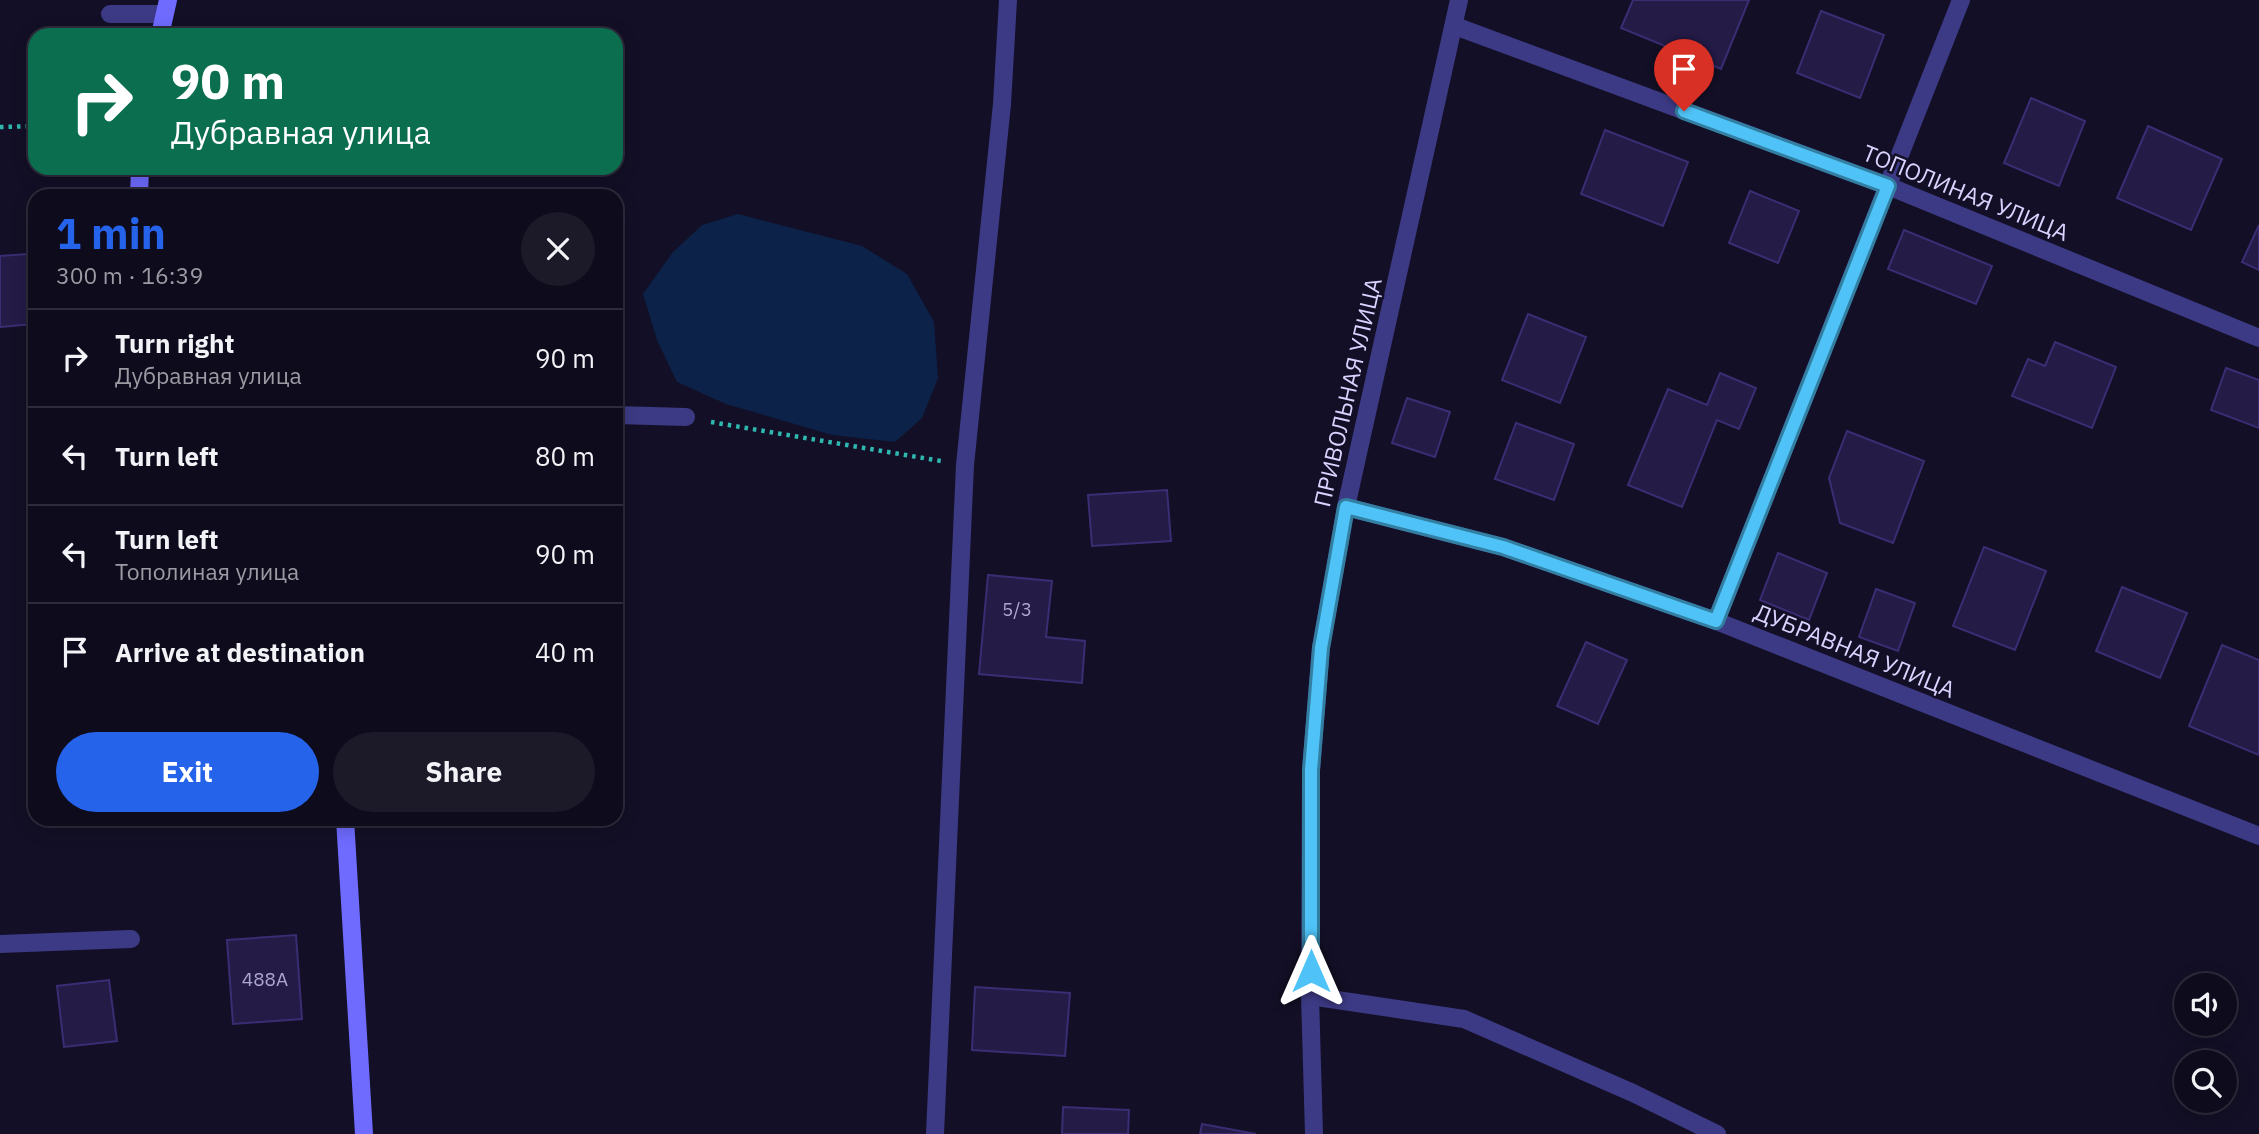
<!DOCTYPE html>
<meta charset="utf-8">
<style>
:root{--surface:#0e0b1c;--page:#1c1929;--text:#f1f3f6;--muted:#9b9ba3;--line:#2e2b3b;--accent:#2563eb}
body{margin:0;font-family:"IBM Plex Sans",sans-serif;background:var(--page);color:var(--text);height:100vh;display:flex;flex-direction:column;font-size:26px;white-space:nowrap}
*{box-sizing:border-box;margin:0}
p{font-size:23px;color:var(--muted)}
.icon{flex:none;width:38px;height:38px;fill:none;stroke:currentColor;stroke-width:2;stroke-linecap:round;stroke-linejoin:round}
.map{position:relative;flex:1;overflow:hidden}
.sheet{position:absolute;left:28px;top:189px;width:595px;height:637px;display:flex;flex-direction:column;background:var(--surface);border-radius:21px;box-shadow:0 4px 18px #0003,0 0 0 2px var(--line)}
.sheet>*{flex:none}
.top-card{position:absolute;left:28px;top:28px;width:595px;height:147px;border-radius:21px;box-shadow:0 4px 18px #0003,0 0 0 2px var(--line);background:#0b6e4f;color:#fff;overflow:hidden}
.fabs{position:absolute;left:2174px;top:973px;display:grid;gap:14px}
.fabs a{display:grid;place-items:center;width:63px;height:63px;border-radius:50%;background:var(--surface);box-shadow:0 4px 18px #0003,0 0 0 2px var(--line);font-size:35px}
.pin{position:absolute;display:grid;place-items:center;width:60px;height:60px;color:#fff;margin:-72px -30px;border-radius:50% 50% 50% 0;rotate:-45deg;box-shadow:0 0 7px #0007}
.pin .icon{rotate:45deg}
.me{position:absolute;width:77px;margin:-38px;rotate:0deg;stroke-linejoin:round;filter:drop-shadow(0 0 5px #0008)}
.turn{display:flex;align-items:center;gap:24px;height:147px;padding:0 28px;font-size:32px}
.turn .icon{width:91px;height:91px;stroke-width:2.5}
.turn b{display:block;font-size:49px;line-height:60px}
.round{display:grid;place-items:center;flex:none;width:74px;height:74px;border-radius:37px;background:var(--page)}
.headline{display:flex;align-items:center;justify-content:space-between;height:119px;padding:0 28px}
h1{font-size:42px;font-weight:800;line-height:52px;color:var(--accent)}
.cta{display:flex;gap:14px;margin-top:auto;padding:14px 28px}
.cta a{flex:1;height:80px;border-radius:42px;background:var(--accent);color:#fff;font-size:28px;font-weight:800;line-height:80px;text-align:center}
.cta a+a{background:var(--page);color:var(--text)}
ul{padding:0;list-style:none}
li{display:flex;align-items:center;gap:21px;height:98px;padding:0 28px;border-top:2px solid var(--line)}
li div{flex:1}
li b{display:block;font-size:26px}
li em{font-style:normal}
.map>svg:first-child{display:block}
.water{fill:#0c2248}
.building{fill:#241b47;stroke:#3b2d73;stroke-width:2}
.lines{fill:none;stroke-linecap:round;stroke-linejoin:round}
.path{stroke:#2fb8b0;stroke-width:4.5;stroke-dasharray:3.5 5;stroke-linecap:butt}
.lane{stroke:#3d3a85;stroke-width:18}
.street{stroke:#3d3a85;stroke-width:18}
.secondary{stroke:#6f6bff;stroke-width:18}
.route-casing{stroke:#337fa1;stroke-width:18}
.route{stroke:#4fc3f7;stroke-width:12}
.labels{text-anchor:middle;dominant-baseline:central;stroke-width:5;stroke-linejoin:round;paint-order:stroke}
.number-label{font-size:19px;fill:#aca6d1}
.street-label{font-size:23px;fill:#d9d4ff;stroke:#130f26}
</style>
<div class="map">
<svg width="2259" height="1134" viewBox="0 0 2259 1134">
<rect width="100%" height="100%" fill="#130f26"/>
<path class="water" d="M738,214L862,246L907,274L934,322L938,378L922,418L895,442L832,435L726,404L677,382L657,340L643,294L673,252L702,225Z"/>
<g class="building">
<path d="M1633,0H1749L1721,69L1621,28Z"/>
<path d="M1821,11L1884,35L1860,98L1797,73Z"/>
<path d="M2031,98L2085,121L2059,186L2004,163Z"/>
<path d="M2148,126L2222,159L2191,230L2117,198Z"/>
<path d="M1605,130L1688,162L1663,226L1581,194Z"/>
<path d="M1750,191L1799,211L1778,263L1729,243Z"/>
<path d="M2259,225V270L2242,262Z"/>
<path d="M1904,230L1992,266L1976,304L1888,269Z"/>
<path d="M27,254L33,324L0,327V256Z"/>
<path d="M1528,314L1586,337L1560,403L1502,380Z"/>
<path d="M2055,342L2116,367L2092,428L2012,396L2028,359L2045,366Z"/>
<path d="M2226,368L2259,380V428L2211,410Z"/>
<path d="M1720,373L1756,388L1739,429L1717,420L1682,507L1628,485L1668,389L1707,405Z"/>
<path d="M1407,398L1450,412L1435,457L1392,443Z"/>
<path d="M1516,423L1574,444L1554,500L1495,479Z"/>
<path d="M1847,431L1924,461L1893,543L1840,523L1829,478Z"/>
<path d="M1167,490L1171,541L1092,546L1088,495Z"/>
<path d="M1984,547L2046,571L2015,650L1953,626Z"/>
<path d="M1778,553L1827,573L1809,620L1760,600Z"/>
<path d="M988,575L1052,581L1046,637L1085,641L1082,683L979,674Z"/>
<path d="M2122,587L2187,613L2160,678L2096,651Z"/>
<path d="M1876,589L1915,603L1898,651L1859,637Z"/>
<path d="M1586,642L1627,660L1598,724L1557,706Z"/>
<path d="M2222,645L2259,660V755L2189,726Z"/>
<path d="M296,935L302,1019L233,1024L227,940Z"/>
<path d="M109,980L117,1041L64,1047L57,986Z"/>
<path d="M975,987L1070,993L1065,1056L972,1050Z"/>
<path d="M1063,1107L1129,1110L1128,1134H1062Z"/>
<path d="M1202,1124L1256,1134H1200Z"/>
</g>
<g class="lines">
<g class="path">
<path d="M0,127L35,126"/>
<path d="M711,422L941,461"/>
</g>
<g class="lane">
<path d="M110,14H164"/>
<path d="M616,415L686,417"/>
<path d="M0,944L131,939"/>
<path d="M1310,996L1464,1019L1633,1093L1717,1134"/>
</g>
<g class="street">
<path d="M1455,26L1888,186L2259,338"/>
<path d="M1346,507L1503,547L1716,621L2259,836"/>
<path d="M1716,621L1961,0"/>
<path d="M935,1134L965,465L1002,104L1008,0"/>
<path d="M1314,1134L1310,996L1311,770L1321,647L1346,507L1459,0"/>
</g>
<g class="secondary">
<path d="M160,35L168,0"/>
<path d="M139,196L140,168"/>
<path d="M345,819L364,1134"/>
</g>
</g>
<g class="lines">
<defs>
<path id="route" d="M1311,971V770L1321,648L1346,507L1503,547L1716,621L1888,186L1684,111"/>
</defs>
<use href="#route" class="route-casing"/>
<use href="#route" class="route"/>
</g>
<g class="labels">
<g class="number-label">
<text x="1017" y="609">5/3</text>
<text x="265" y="979">488А</text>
</g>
<g class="street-label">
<text transform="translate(1966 192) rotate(22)">ТОПОЛИНАЯ УЛИЦА</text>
<text transform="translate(1347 392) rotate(-77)">ПРИВОЛЬНАЯ УЛИЦА</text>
<text transform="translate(1855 650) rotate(22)">ДУБРАВНАЯ УЛИЦА</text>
</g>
</g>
</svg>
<div class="fabs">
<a><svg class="icon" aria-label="sound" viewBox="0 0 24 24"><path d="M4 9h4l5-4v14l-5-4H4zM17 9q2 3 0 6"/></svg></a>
<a><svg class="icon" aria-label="search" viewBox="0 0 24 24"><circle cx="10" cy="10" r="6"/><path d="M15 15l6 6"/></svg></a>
</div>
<div class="pin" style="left:1684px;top:111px;background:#d93025"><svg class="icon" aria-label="arrive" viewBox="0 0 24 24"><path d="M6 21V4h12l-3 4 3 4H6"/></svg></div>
<svg class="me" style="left:1311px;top:971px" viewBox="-20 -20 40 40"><path d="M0-17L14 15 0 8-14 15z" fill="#4fc3f7" stroke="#fff" stroke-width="4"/></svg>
<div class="top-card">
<div class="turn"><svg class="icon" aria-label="right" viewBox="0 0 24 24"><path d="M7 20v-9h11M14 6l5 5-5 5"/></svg><div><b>90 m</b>Дубравная улица</div></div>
</div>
<section class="sheet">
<div class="headline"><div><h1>1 min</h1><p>300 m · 16:39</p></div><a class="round"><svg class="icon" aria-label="close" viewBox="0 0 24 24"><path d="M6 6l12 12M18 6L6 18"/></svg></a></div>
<ul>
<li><svg class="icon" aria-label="right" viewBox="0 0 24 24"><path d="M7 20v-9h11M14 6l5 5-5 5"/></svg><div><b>Turn right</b><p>Дубравная улица</p></div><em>90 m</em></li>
<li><svg class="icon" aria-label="left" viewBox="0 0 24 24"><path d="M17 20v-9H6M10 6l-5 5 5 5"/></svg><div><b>Turn left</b></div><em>80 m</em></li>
<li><svg class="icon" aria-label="left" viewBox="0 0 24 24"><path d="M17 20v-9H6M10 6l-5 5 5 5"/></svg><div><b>Turn left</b><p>Тополиная улица</p></div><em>90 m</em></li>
<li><svg class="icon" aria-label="arrive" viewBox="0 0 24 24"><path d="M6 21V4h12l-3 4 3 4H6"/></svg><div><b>Arrive at destination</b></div><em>40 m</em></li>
</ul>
<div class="cta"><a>Exit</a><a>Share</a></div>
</section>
</div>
